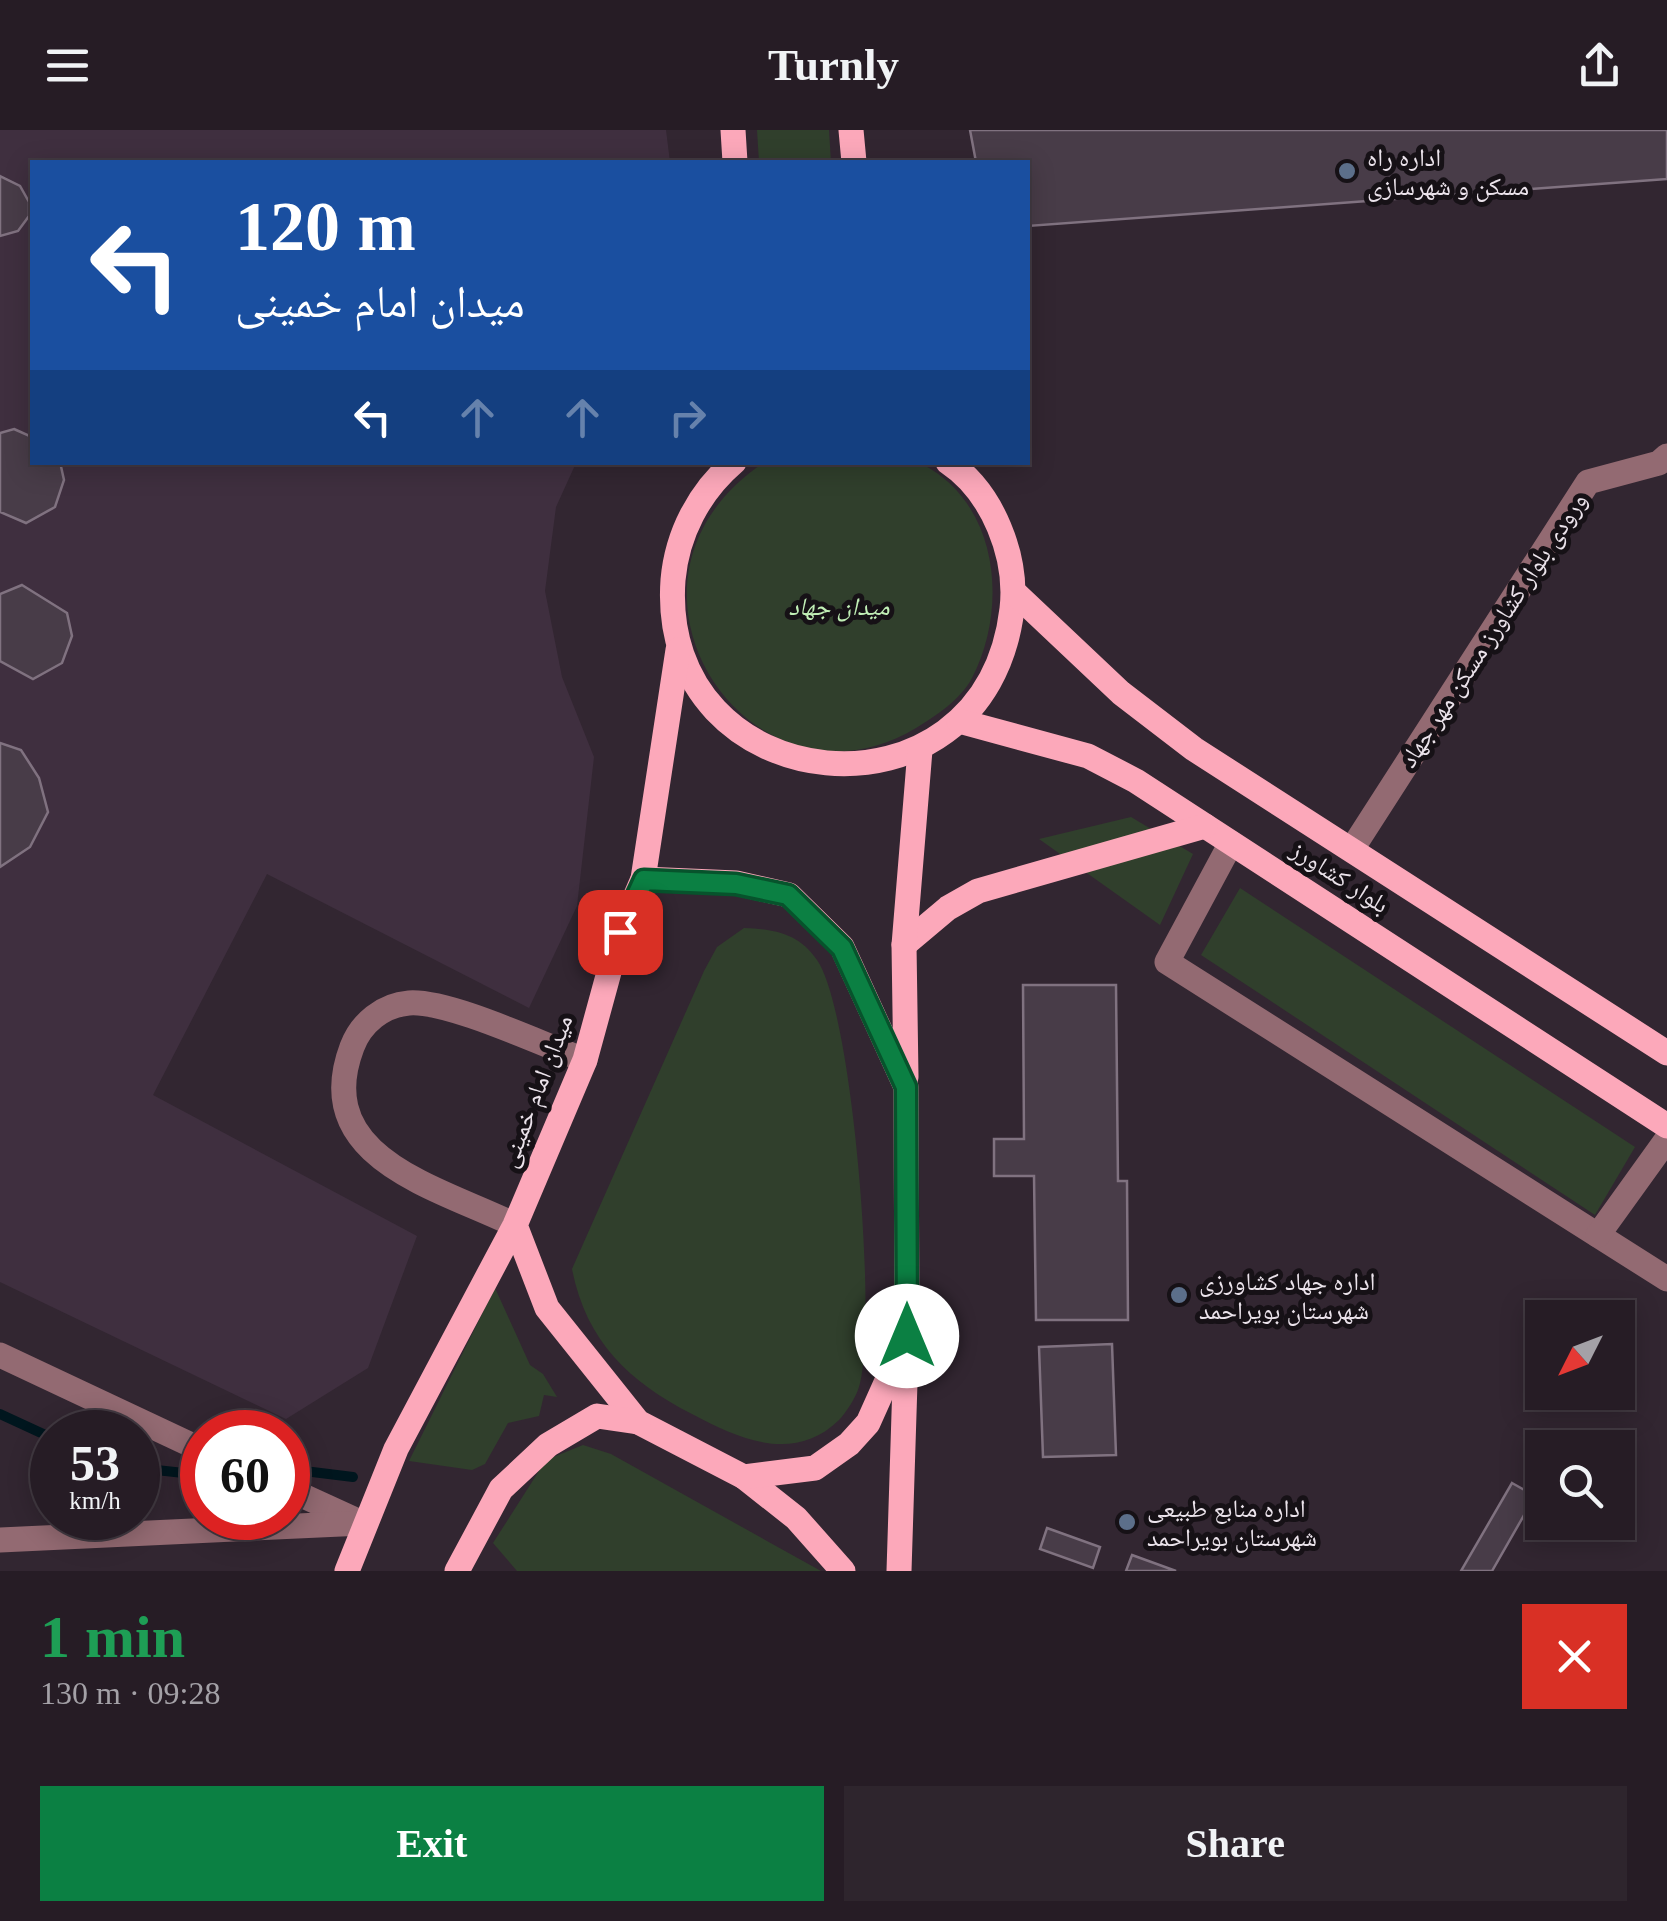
<!DOCTYPE html>
<meta charset="utf-8">
<style>
:root{--surface:#261c25;--page:#2e252d;--text:#f1f3f6;--muted:#a4a1a7;--line:#423a42;--accent:#0b8043}
body{margin:0;font-family:"Times New Roman","Noto Naskh Arabic",serif;background:var(--page);color:var(--text);height:100vh;display:flex;flex-direction:column;font-size:38px;white-space:nowrap}
*{box-sizing:border-box;margin:0}
p{font-size:32px;color:var(--muted)}
.icon{flex:none;width:55px;height:55px;fill:none;stroke:currentColor;stroke-width:2;stroke-linecap:round;stroke-linejoin:round}
.map{position:relative;height:1441px;overflow:hidden}
.side{display:flex;flex-direction:column;background:var(--surface);flex:1}
.side>*{flex:none}
.guide{position:absolute;left:30px;top:30px;width:1000px;height:305px;border-radius:0px;box-shadow:0 5px 25px #0003,0 0 0 2px var(--line);background:#1a4fa0;color:#fff;overflow:hidden}
.needle{width:65px;rotate:228deg}
.fabs{position:absolute;left:1525px;top:1170px;display:grid;gap:20px}
.fabs a{display:grid;place-items:center;width:110px;height:110px;border-radius:0px;background:var(--surface);box-shadow:0 5px 25px #0003,0 0 0 2px var(--line);font-size:50px}
.speed{position:absolute;left:30px;top:1280px;display:flex;gap:20px;font-size:50px;font-weight:700;text-align:center}
.speed>*{display:grid;place-content:center;width:130px;height:130px;border-radius:50%;background:var(--surface);box-shadow:0 5px 25px #0003,0 0 0 2px var(--line);line-height:1}
.speed small{font-size:25px;font-weight:400}
.speed .limit{border:15px solid #d22;background:#fff;color:#111}
.pin{position:absolute;display:grid;place-items:center;width:85px;height:85px;color:#fff;margin:-42px;border-radius:20px;box-shadow:0 5px 15px #0006}
.me{position:absolute;width:110px;margin:-55px;rotate:0deg;stroke-linejoin:round;filter:drop-shadow(0 0 8px #0008)}
.turn{display:flex;align-items:center;gap:35px;height:210px;padding:0 40px;font-size:45px}
.turn .icon{width:130px;height:130px;stroke-width:2.5}
.turn b{display:block;font-size:70px;line-height:85px}
.lanes{display:flex;align-items:center;height:95px;padding:0 40px;background:#0003;justify-content:center;gap:50px;direction:ltr}
.lanes .off{opacity:.35}
.round{display:grid;place-items:center;flex:none;width:105px;height:105px;border-radius:0px;background:var(--page)}
.head{display:flex;align-items:center;justify-content:space-between;height:170px;padding:0 40px}
h1{font-size:60px;font-weight:800;line-height:75px;color:#1e9e55}
.cta{display:flex;gap:20px;margin-top:auto;padding:20px 40px}
.cta a{flex:1;height:115px;border-radius:0px;background:var(--accent);color:#fff;font-size:40px;font-weight:800;line-height:115px;text-align:center}
.cta a+a{background:var(--page);color:var(--text)}
header{display:flex;justify-content:space-between;align-items:center;height:130px;padding:0 40px;background:var(--surface);font-size:45px;font-weight:800}
.map>svg:first-child{display:block}
.built{fill:#3f2f3f}
.green{fill:#303f2c}
.lines{fill:none;stroke-linecap:round;stroke-linejoin:round}
.stream{stroke:#00161e;stroke-width:10}
.building{fill:#483c48;stroke:#807280;stroke-width:2.5}
.minor{stroke:#936a72;stroke-width:25}
.major{stroke:#fca8ba;stroke-width:25}
.route-casing{stroke:#07532c;stroke-width:25}
.route{stroke:#0b8043;stroke-width:18}
.service-dot{fill:#5c6f8a;stroke:#161116;stroke-width:4}
.labels{text-anchor:middle;dominant-baseline:central;stroke-width:10;stroke-linejoin:round;paint-order:stroke}
.poi-label{font-size:25px;fill:#ebe3eb;stroke:#161116;text-anchor:start}
.park-label{font-size:25px;font-style:italic;fill:#c1efb6;stroke:#161116}
.street-label{font-size:25px;fill:#ebe3eb;stroke:#161116}
</style>
<header><svg class="icon" aria-label="menu" viewBox="0 0 24 24"><path d="M4 6h16M4 12h16M4 18h16"/></svg>Turnly<svg class="icon" aria-label="share" viewBox="0 0 24 24"><path d="M12 15V3M7 8l5-5 5 5M5 13v7h14v-7"/></svg></header>
<div class="map">
<svg width="1667" height="1441" viewBox="0 0 1667 1441">
<rect width="100%" height="100%" fill="#322631"/>
<path class="built" d="M0,0H666L670,32H32V332L576,333L556,377L545,461L562,547L594,627L577,776L529,878L267,744L153,965L417,1106L368,1238L286,1289L0,1152Z"/>
<g class="green">
<path d="M757,0H829L831,32H759Z"/>
<path d="M763,333C790,333 905,325 922,334C1000,374 1008,479 972,548C961,569 936,586 916,598C751,698 586,453 763,333Z"/>
<path d="M1131,687L1193,724L1160,795L1039,709Z"/>
<path d="M1240,758L1635,1017L1595,1085L1201,825Z"/>
<path d="M744,798C773,799 799,803 817,830C853,881 878,1196 859,1257C856,1267 846,1283 839,1290C794,1334 739,1309 692,1284C629,1252 586,1211 572,1139L704,841L717,817Z"/>
<path d="M495,1158L530,1235L543,1244L557,1267L544,1265L539,1286L508,1293L485,1334L472,1340L409,1331Z"/>
<path d="M583,1315L611,1324L821,1441H517L493,1413L546,1330Z"/>
</g>
<g class="lines">
<g class="stream">
<path d="M0,1284L52,1308"/>
<path d="M138,1338L202,1345"/>
<path d="M288,1339L353,1347"/>
</g>
</g>
<g class="building">
<path d="M970,0H1667V49L1028,96V32H976Z"/>
<path d="M0,46L20,56L29,72V86L18,101L0,106Z"/>
<path d="M14,299L32,307V332H60L64,350L55,377L26,393L0,382V303Z"/>
<path d="M22,455L67,483L72,506L62,533L33,549L0,531V464Z"/>
<path d="M0,613L21,620L39,648L48,682L30,717L0,737Z"/>
<path d="M1023,855H1116L1118,1051H1127L1128,1190H1036L1034,1046H994V1009H1024Z"/>
<path d="M1112,1214L1116,1325L1043,1327L1039,1217Z"/>
<path d="M1512,1353L1535,1366L1492,1441H1461Z"/>
<path d="M1047,1398L1100,1417L1093,1438L1040,1419Z"/>
<path d="M1132,1425L1176,1441H1126Z"/>
</g>
<g class="lines">
<g class="minor">
<path d="M1231,713L1167,832L1667,1149"/>
<path d="M1352,719L1588,352L1659,333L1667,326"/>
<path d="M515,1095C437,1057 310,1028 352,917C361,893 383,875 409,873C449,870 543,915 585,930"/>
<path d="M1598,1105L1667,1009"/>
<path d="M0,1225L202,1320"/>
<path d="M288,1359L358,1391"/>
<path d="M0,1410L363,1393"/>
</g>
<g class="major">
<path d="M733,0L735,32"/>
<path d="M851,0L854,32"/>
<path d="M734,332C699,362 677,404 673,450C657,672 985,706 1012,479C1018,427 993,362 948,332"/>
<path d="M1014,462L1121,563L1194,619L1667,923"/>
<path d="M959,591L1088,626L1136,651L1667,996"/>
<path d="M643,749L678,520"/>
<path d="M904,815L948,778L978,761L1205,696"/>
<path d="M906,947L904,815L920,620"/>
<path d="M744,1347L796,1388L843,1441"/>
<path d="M347,1441L396,1319L515,1095L585,930L620,802L643,749L736,753L789,765L842,817L906,957L907,1206L868,1293L849,1314L815,1338L744,1347L638,1292L547,1178L515,1095"/>
<path d="M457,1441L501,1359L548,1315L597,1286L638,1292"/>
<path d="M899,1441L906,1221"/>
</g>
</g>
<g class="lines">
<defs>
<path id="route" d="M620,802L644,750L736,754L788,765L842,818L906,957L907,1206"/>
</defs>
<use href="#route" class="route-casing"/>
<use href="#route" class="route"/>
</g>
<g class="service-dot">
<circle cx="1347" cy="41" r="10"/>
<circle cx="1179" cy="1165" r="10"/>
<circle cx="1127" cy="1392" r="10"/>
</g>
<g class="labels">
<g class="poi-label">
<text x="1367" y="27">اداره راه<tspan x="1367" dy="29">مسکن و شهرسازی</tspan></text>
<text x="1199" y="1151">اداره جهاد کشاورزی<tspan x="1199" dy="29">شهرستان بویراحمد</tspan></text>
<text x="1147" y="1378">اداره منابع طبیعی<tspan x="1147" dy="29">شهرستان بویراحمد</tspan></text>
</g>
<g class="park-label">
<text x="839" y="476">میدان جهاد</text>
</g>
<g class="street-label">
<text transform="translate(1493 500) rotate(-57)">ورودی بلوار کشاورز مسکن مهر جهاد</text>
<text transform="translate(1340 747) rotate(33)">بلوار کشاورز</text>
<text transform="translate(536 961) rotate(-69)">میدان امام خمینی</text>
</g>
</g>
</svg>
<div class="fabs">
<a><svg class="needle" viewBox="-14 -14 28 28"><path d="M0-13l5 13h-10z" fill="#e53935"/><path d="M0 13l5-13h-10z" fill="#a4a1a7"/></svg></a>
<a><svg class="icon" aria-label="search" viewBox="0 0 24 24"><circle cx="10" cy="10" r="6"/><path d="M15 15l6 6"/></svg></a>
</div>
<div class="speed"><div>53<small>km/h</small></div><div class="limit">60</div></div>
<div class="pin" style="left:620px;top:802px;background:#d93025"><svg class="icon" aria-label="arrive" viewBox="0 0 24 24"><path d="M6 21V4h12l-3 4 3 4H6"/></svg></div>
<svg class="me" style="left:907px;top:1206px" viewBox="-20 -20 40 40"><circle r="19" fill="#fff"/><path d="M0-13L10 11 0 6-10 11z" fill="#0b8043"/></svg>
<div class="guide">
<div class="turn"><svg class="icon" aria-label="left" viewBox="0 0 24 24"><path d="M17 20v-9H6M10 6l-5 5 5 5"/></svg><div><b>120 m</b>میدان امام خمینی</div></div>
<div class="lanes"><svg class="icon" aria-label="left" viewBox="0 0 24 24"><path d="M17 20v-9H6M10 6l-5 5 5 5"/></svg><svg class="icon off" aria-label="ahead" viewBox="0 0 24 24"><path d="M12 20V5M6 11l6-6 6 6"/></svg><svg class="icon off" aria-label="ahead" viewBox="0 0 24 24"><path d="M12 20V5M6 11l6-6 6 6"/></svg><svg class="icon off" aria-label="right" viewBox="0 0 24 24"><path d="M7 20v-9h11M14 6l5 5-5 5"/></svg></div>
</div>
</div>
<section class="side">
<div class="head"><div><h1>1 min</h1><p>130 m · 09:28</p></div><a class="round" style="background:#d93025;color:#fff"><svg class="icon" aria-label="close" viewBox="0 0 24 24"><path d="M6 6l12 12M18 6L6 18"/></svg></a></div>
<div class="cta"><a>Exit</a><a>Share</a></div>
</section>
